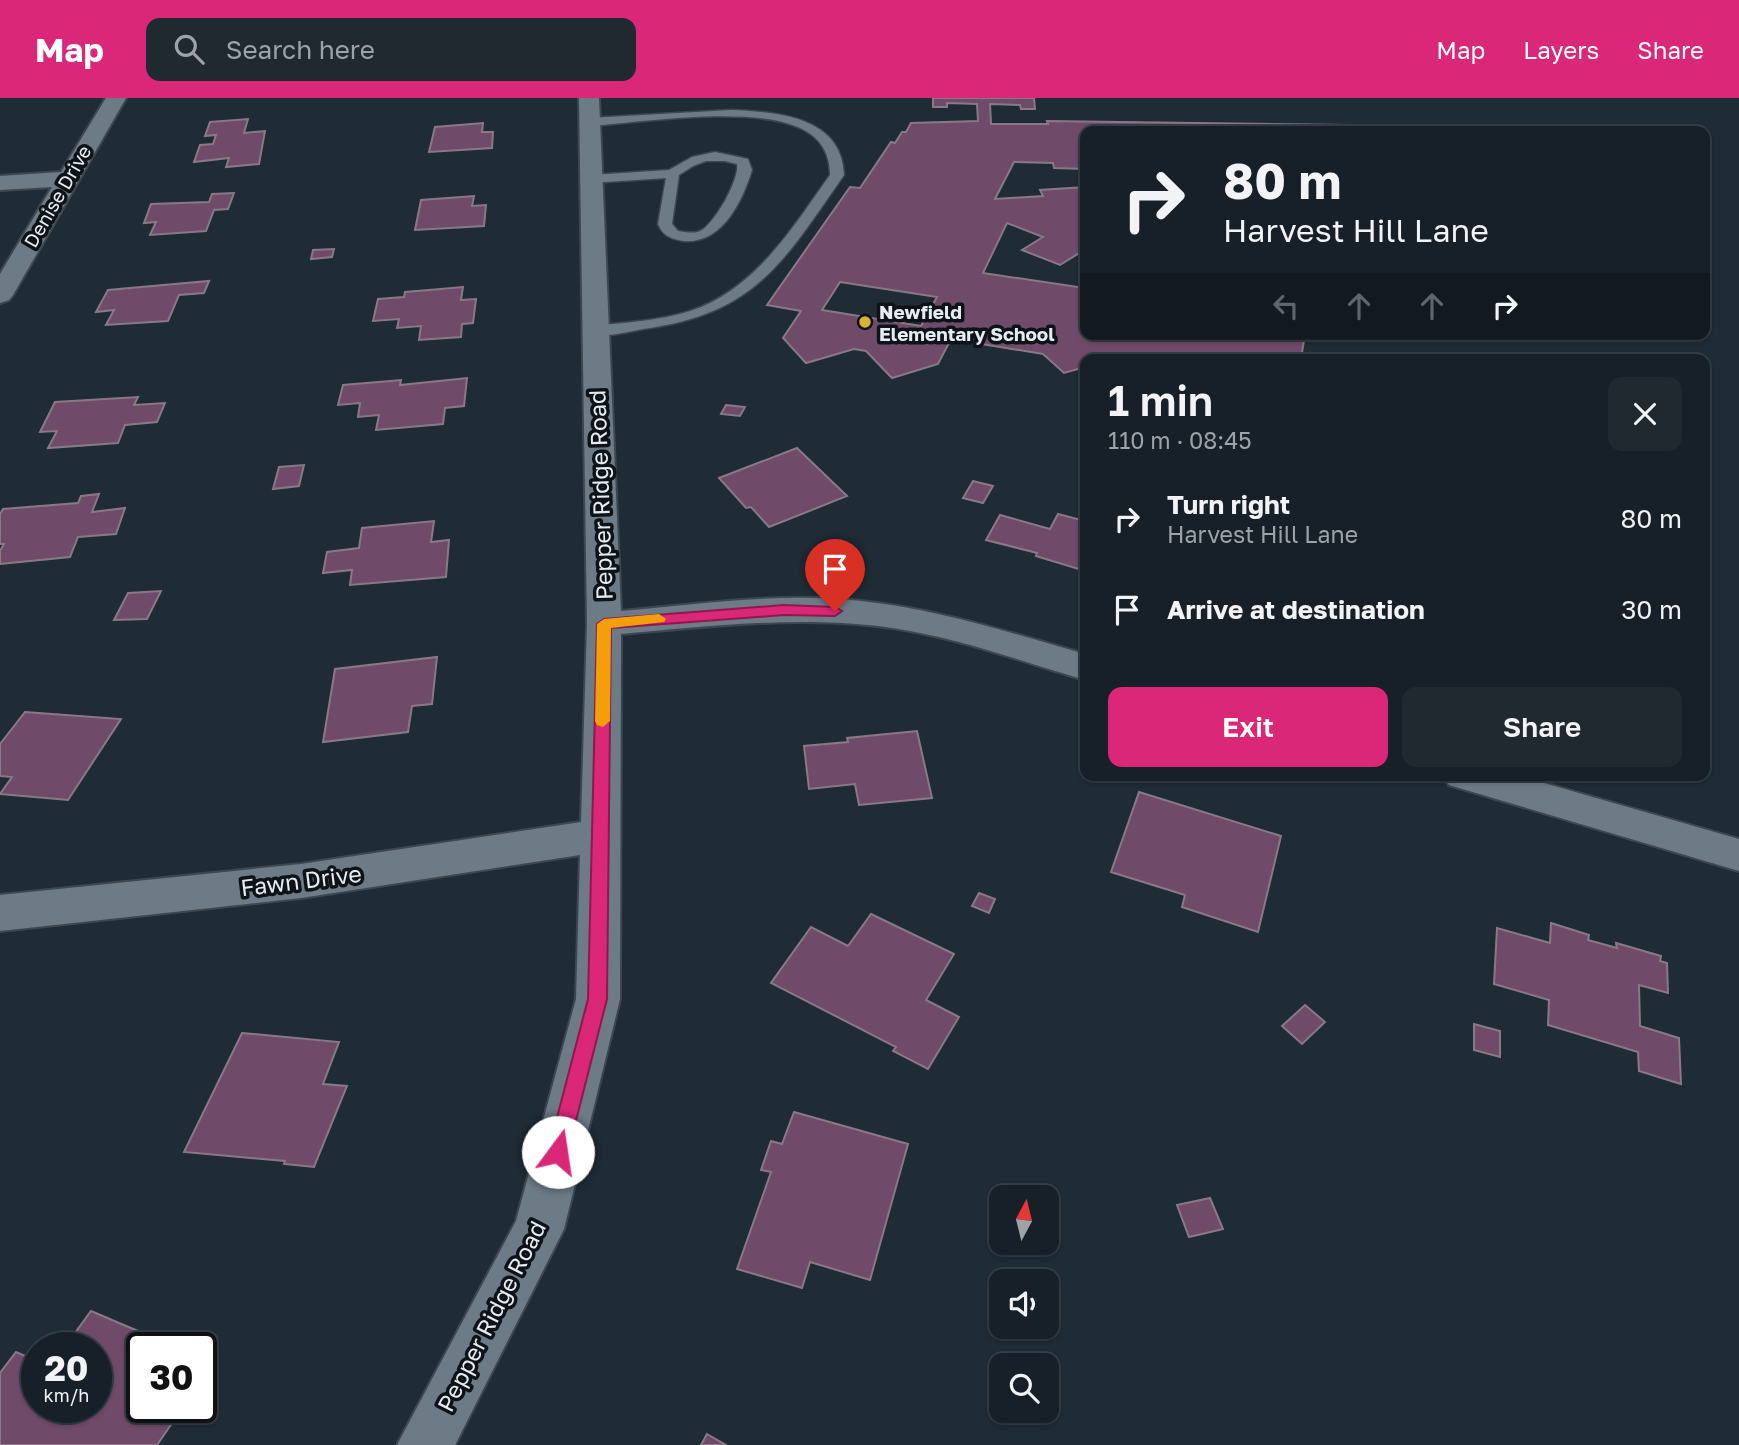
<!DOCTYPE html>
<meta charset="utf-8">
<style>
:root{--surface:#172028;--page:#202830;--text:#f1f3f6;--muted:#9ea3a8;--line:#363e45;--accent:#db2777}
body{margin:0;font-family:"Golos Text",sans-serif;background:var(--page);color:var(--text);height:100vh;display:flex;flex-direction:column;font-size:26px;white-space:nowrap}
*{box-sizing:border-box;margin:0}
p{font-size:23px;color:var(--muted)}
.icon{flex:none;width:38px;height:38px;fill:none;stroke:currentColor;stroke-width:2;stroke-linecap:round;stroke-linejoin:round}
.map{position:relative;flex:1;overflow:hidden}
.panel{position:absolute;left:1080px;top:256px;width:630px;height:427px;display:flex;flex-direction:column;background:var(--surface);border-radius:14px;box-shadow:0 2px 5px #0004,0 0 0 2px var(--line)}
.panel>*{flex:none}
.banner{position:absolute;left:1080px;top:28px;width:630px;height:214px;border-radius:14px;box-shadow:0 2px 5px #0004,0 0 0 2px var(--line);background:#172028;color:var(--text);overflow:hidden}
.needle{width:46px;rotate:7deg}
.controls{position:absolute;left:989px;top:1087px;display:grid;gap:14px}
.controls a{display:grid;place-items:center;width:70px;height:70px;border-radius:14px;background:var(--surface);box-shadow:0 2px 5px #0004,0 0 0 2px var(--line);font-size:35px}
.speed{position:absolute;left:21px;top:1234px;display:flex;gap:14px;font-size:35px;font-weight:700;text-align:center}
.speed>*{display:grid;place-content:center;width:91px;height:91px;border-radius:50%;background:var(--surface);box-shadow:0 2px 5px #0004,0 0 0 2px var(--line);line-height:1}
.speed small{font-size:18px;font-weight:400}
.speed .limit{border:4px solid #111;border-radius:10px;background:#fff;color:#111}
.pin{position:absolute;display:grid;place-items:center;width:60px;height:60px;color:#fff;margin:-72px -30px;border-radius:50% 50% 50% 0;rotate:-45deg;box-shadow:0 0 7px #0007}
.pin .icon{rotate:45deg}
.me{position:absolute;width:77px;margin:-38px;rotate:14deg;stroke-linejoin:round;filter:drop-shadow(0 0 5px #0008)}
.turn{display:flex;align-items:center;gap:24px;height:147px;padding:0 28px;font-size:32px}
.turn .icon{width:91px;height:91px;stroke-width:2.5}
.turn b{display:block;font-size:49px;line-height:60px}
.lanes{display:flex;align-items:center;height:66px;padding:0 28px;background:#0003;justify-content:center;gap:35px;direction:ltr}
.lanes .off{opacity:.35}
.round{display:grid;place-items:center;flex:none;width:74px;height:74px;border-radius:14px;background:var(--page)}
.head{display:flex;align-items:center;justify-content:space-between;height:119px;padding:0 28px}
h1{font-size:42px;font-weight:600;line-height:52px}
.button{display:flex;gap:14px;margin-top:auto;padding:14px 28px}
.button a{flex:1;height:80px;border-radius:14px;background:var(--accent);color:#fff;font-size:28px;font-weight:600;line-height:80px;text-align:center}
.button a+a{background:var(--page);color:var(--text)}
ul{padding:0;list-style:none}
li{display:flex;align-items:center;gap:21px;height:91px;padding:0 28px}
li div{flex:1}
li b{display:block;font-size:26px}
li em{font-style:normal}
header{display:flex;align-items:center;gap:42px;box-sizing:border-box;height:98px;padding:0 35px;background:var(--accent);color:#fff}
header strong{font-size:33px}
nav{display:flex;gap:38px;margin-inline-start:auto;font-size:24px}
.search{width:490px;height:63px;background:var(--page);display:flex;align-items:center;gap:18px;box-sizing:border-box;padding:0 24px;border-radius:14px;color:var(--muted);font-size:26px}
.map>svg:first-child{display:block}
.building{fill:#6f4a69;stroke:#887985;stroke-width:2;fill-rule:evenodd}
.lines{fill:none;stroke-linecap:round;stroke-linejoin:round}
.service-casing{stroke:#3e4750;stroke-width:3}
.minor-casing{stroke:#3e4750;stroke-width:4}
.service{fill:#6d7b87;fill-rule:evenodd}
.minor{fill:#6d7b87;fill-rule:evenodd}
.route{fill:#db2777;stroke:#8e194d;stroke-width:2}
.slow{fill:#f59e0b}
.poi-dot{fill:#dab333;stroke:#0e1317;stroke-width:2.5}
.labels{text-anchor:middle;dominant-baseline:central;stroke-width:7;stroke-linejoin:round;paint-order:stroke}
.far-street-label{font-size:19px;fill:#e5edf4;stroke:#0e1317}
.far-poi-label{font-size:19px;font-weight:bold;fill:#e5edf4;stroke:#0e1317;text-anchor:start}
.street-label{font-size:23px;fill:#e5edf4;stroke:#0e1317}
</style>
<header>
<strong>Map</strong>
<div class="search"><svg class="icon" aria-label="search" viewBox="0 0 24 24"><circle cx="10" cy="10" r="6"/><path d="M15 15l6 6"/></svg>Search here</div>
<nav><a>Map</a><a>Layers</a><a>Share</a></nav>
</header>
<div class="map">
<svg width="1739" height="1347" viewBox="0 0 1739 1347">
<rect width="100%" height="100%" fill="#1f2b35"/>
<g class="building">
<path d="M933,0H1034L1035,11H1021L1020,7L990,6L991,26H1048L1047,23L1351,27L1354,33H1085V71L1054,70L1053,65L1014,64L995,101L1043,98L1040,92L1085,89V156L1081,154L1060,167L1022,152L1043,139L1007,125L983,175L1085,190V236H1305L1301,261H1085V269L1064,275L1043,256L951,241L938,266L892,280L866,253L854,251L806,265L783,240L801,213L767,207L850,89L860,90L891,44L895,45L902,34H906L911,25L978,23L977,6L947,5V9H933ZM840,184L937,199L921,228L822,212Z"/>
<path d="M248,21L244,35L265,33L259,66L226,69L229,60L194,64L200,47L213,46L216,37L205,38L210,24Z"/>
<path d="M483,25L482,34H493L492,50L429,54L435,29Z"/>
<path d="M234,95L228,111L214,112L206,133L150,137L156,124L144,125L151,106L209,104L212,96Z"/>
<path d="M474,98L472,108L486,107L484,128L415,132L421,102Z"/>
<path d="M334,151L332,159L311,161L313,152Z"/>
<path d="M209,183L204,195L179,197L168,223L106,227L114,212L96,214L108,192Z"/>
<path d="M463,189L461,202L476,201L473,225L462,226L461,239L419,242L421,228L397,230L399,221L373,223L378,201L404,199L405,194Z"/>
<path d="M467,280L464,308L445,310L443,326L376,332L379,317L358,319L360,305L338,307L343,287L401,282L400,287Z"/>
<path d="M138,299L134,307L165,305L157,324L125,327L118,345L48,350L57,333L40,334L55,304Z"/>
<path d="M726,307L745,309L740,318L721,316Z"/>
<path d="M797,350L847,398L769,429L751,409L746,410L719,380Z"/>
<path d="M304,367L299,388L273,391L279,369Z"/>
<path d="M973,383L993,388L983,405L963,400Z"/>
<path d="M99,396L92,414L125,410L116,436L78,439L70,459L0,466V453L4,446H0V416L3,411L78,405L81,398Z"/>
<path d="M1058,416L1085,423V473L1036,458L1037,455L986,442L1000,417L1050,431Z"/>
<path d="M434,423L431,444L449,442L446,479L350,487L352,472L323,475L327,454L359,450L362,430Z"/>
<path d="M161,493L147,521L114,522L128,495Z"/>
<path d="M437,559L432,606L412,608L408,634L323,644L335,571Z"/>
<path d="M25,614L121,621L68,702L0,696L12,679L0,678V646Z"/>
<path d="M917,633L932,700L859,707L855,686L809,691L804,648L848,644L847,640Z"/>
<path d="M1139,694L1281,738L1258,834L1182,809L1185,797L1111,774Z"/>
<path d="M979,795L995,801L989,815L972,808Z"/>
<path d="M871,816L954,856L926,902L959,919L928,971L893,953L896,949L771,885L811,829L848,848Z"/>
<path d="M1551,825L1589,837L1588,842L1617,850L1616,845L1661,858L1660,863L1667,865L1668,895L1639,887L1640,928L1679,940L1681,986L1639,973L1638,954L1548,927L1549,902L1494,886L1497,830L1550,845Z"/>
<path d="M1305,907L1325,924L1302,946L1282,928Z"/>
<path d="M1474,926L1500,933V959L1474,952Z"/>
<path d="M242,935L339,944L323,986L347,988L314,1069L284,1066L285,1063L184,1054Z"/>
<path d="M794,1014L908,1046L870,1182L810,1164L802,1190L737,1171L771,1074L761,1072L771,1043L782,1046Z"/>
<path d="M1210,1100L1223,1131L1189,1139L1177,1107Z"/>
<path d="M91,1213L178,1250H142V1309H157L177,1318L157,1347H0V1275L16,1254L37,1263V1309H96V1250H64Z"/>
<path d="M707,1336L726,1347H701Z"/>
</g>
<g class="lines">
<defs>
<g id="service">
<path d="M731,12C776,14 842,18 844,77C783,164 756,216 643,231C627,234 605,240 589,236L587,233L595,228C626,224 660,223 690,213C755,192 793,129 830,77C830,55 820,39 800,30C749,7 645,24 589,28L583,24L589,20Z"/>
<path d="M715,54L748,61L752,72C742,104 722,146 684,143C671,141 663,138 658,126L666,80L591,85L584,81L591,77L669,72L692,59ZM706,63H725L737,66C740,81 714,127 700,133C694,136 685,134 678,133L672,126L679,77L693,68Z"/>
</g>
<g id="minor">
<path d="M106,0H126L13,197L9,202L0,205V176L52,89L0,92V78L61,74Z"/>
<path d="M579,0H599L621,513C700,506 782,494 861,503C938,511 1011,535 1085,556V582C1010,560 935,531 856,526C778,520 699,529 621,536L620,901L564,1131L455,1347H397L516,1123L576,901L580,757L301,800L0,833V797L301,766L581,724L587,526Z"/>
<path d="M1444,677H1516L1739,741V773L1449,687Z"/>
</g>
</defs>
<use href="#service" class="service-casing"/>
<use href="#minor" class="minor-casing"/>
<use href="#service" class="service"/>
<use href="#minor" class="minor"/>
</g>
<path class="route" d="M784,507L835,509L842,513L835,518L784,517L611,530L607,901L568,1054L566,1061L558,1064L551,1061L548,1054L588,901L597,526L604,521Z"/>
<path class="slow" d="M659,516L666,521L664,524L611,530L610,623L603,629L597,627L595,623L597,526L604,521Z"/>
<circle class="poi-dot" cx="865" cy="224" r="7"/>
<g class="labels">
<g class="far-street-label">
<text transform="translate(57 98) rotate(-60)">Denise Drive</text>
</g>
<g class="far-poi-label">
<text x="879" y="213">Newfield<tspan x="879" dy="22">Elementary School</tspan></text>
</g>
<g class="street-label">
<text transform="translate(600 397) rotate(-92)">Pepper Ridge Road</text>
<text transform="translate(301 782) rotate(-7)">Fawn Drive</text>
<text transform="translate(491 1218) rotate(-63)">Pepper Ridge Road</text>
</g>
</g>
</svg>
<div class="controls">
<a><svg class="needle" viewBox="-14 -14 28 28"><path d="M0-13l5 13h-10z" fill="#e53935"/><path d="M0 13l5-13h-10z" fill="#9ea3a8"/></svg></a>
<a><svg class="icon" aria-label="sound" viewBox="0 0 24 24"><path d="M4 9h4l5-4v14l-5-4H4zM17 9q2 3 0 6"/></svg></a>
<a><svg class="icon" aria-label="search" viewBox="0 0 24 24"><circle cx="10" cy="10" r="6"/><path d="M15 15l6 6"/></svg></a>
</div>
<div class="speed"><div>20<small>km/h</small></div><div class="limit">30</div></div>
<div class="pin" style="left:835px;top:513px;background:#d93025"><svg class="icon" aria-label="arrive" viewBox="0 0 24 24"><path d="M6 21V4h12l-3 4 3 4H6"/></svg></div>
<svg class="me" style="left:558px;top:1054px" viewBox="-20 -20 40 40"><circle r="19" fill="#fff"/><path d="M0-13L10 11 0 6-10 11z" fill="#db2777"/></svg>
<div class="banner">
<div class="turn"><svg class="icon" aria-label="right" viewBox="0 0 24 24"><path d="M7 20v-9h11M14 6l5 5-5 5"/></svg><div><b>80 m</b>Harvest Hill Lane</div></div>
<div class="lanes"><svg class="icon off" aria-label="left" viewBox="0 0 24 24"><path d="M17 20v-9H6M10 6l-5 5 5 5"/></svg><svg class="icon off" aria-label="ahead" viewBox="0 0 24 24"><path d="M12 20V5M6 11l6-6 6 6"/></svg><svg class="icon off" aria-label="ahead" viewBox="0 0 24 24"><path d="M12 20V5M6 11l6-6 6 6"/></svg><svg class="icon" aria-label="right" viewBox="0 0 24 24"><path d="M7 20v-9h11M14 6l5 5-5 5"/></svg></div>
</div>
<section class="panel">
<div class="head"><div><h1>1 min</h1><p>110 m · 08:45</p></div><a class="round"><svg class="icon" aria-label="close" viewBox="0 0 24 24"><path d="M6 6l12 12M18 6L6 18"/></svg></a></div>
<ul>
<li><svg class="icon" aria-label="right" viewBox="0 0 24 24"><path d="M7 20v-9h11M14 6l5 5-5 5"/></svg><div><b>Turn right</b><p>Harvest Hill Lane</p></div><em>80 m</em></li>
<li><svg class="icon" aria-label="arrive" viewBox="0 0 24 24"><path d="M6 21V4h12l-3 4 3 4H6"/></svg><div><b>Arrive at destination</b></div><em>30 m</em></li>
</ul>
<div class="button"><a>Exit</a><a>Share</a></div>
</section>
</div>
